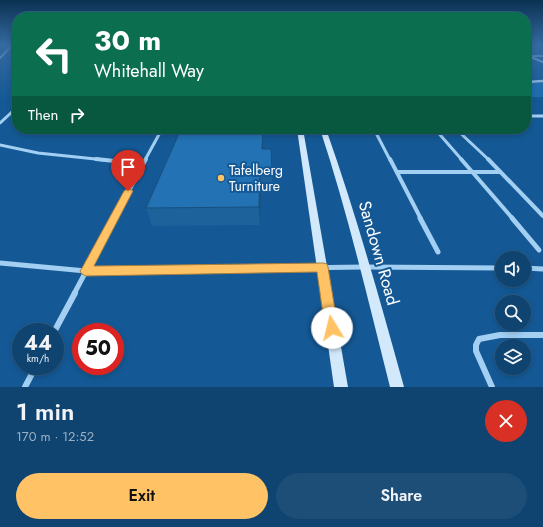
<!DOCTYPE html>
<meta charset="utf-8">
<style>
:root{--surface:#0f4370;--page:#1d4e78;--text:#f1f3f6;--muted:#9bb0c3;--line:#2f5c83;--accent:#ffc264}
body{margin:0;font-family:Jost,sans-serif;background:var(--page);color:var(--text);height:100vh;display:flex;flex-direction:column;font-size:15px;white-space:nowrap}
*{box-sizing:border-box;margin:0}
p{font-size:13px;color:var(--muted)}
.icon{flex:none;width:22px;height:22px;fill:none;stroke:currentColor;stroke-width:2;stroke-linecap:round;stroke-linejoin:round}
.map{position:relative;height:387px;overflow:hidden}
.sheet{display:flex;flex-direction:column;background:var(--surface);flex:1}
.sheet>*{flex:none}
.guide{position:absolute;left:12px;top:12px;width:519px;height:122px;border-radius:16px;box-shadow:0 2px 6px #0003,0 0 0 1px var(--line);background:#0b6e4f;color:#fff;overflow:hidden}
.controls{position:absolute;left:495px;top:251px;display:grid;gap:8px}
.controls a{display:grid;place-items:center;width:36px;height:36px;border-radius:50%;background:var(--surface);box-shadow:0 2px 6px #0003,0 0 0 1px var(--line);font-size:20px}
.speed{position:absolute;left:12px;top:323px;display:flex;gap:8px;font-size:20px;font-weight:700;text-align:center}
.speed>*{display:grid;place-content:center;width:52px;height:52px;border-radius:50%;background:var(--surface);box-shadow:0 2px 6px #0003,0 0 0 1px var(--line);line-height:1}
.speed small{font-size:10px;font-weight:400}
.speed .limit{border:6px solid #d22;background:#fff;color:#111}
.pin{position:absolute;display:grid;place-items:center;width:34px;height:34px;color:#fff;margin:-41px -17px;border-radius:50% 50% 50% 0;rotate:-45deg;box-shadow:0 0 4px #0007}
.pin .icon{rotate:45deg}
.me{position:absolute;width:44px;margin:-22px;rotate:351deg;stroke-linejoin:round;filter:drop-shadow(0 0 3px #0008)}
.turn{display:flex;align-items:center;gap:14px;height:84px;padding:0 16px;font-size:18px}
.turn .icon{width:52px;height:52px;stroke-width:2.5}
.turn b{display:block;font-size:28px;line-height:34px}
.then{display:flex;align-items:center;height:38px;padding:0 16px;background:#0003;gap:8px;font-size:15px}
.round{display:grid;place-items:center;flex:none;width:42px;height:42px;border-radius:21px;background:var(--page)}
.overview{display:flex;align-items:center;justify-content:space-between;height:68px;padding:0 16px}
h1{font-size:24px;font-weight:600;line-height:30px}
.primary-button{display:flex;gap:8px;margin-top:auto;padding:8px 16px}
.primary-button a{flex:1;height:46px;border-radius:24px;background:var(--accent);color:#111;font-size:16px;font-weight:600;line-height:46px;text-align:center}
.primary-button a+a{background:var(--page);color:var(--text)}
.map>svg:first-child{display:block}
.green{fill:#1c6daf}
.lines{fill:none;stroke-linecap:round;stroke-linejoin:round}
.minor-far5{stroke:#a3cff2;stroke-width:2}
.minor-far4{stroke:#a3cff2;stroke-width:2.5}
.minor-far3{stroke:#a3cff2;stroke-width:3}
.minor-far2{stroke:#a3cff2;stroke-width:4}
.minor-far1{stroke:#a3cff2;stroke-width:5}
.minor{stroke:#a3cff2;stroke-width:6}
.secondary{fill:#d2e9fc;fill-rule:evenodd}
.wall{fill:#1d629b}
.shaded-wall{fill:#18507e}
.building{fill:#2272b4;stroke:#18507e}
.route{fill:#ffc264;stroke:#a67e41}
.poi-dot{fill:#ffc264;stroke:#145995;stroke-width:1.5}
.labels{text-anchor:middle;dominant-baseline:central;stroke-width:4;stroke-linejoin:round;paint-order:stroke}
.poi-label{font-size:14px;fill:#fff;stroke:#145995;text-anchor:start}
.near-street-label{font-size:17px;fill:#fff;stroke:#145995}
</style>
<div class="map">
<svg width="543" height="387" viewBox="0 0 543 387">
<rect width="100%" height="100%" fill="#145995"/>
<rect class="green" x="526" y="83" width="17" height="14"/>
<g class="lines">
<g class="minor-far5">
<path d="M526,55L543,62"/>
<path d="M531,56H543"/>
<path d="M0,58L12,45"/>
</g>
<g class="minor-far4">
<path d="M526,82L543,81"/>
<path d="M11,113L17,107"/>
</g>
<g class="minor-far3">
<path d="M526,116H543"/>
<path d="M0,123L12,112"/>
<path d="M374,129L390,160"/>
<path d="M435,129L462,160"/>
<path d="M456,129L489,160"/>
<path d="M0,145L38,153L105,160"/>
<path d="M145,160L162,129"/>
</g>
<g class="minor-far2">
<path d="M96,159L142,164"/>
<path d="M390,159L421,219"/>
<path d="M461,159L513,219"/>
<path d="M488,159L543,216"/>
<path d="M397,172H500"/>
<path d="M114,219L146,159"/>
</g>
<g class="minor-far1">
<path d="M420,218L438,252"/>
<path d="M512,218L539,250"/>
<path d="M0,263L86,271L365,267L502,268"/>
<path d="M524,268L543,269"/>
<path d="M74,294L114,218"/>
</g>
<g class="minor">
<path d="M54,332L75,293"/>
<path d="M25,387L36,366"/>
<path d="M492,387L476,351V345L479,339L500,335H543"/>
</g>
<g class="secondary">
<path d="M297,129H303L348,387H334Z"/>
<path d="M320,129H326C356,214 380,300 404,387H390C368,300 348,214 320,129Z"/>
</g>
</g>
<path class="wall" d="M263,149L272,174V191L261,192L260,225L152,226L146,208Z"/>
<g class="shaded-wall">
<path d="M263,129V166L262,149Z"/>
<path d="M260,174L261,192L260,225L259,207Z"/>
</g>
<path class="building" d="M181,129H263L262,149H271L272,174H260L259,207L146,208Z"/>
<linearGradient id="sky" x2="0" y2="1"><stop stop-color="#0b3152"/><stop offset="0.45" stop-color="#346aa0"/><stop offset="1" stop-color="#346aa0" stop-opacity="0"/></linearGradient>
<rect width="543" height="99" fill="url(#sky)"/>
<path class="route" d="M128,188L133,191L94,266L323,263L327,264L328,267L338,328L336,333L332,335L327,333L325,328L317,272L86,276L82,274L80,271L82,268L124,191Z"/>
<circle class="poi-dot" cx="221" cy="178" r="4"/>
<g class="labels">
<g class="poi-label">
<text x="229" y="170">Tafelberg<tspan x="229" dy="16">Turniture</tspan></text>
</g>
<g class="near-street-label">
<text transform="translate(379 253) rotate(74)">Sandown Road</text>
</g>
</g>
</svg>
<div class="controls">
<a><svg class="icon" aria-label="sound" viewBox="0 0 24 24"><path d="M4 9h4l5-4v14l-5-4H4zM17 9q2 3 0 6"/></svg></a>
<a><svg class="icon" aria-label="search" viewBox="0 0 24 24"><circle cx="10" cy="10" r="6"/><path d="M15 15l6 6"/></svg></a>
<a><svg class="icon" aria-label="layers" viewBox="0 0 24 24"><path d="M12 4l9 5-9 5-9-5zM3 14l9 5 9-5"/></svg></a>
</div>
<div class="speed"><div>44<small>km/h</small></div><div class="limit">50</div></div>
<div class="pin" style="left:128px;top:191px;background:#d93025"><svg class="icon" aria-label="arrive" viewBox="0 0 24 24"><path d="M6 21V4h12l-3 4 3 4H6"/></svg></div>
<svg class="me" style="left:332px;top:328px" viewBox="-20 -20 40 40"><circle r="19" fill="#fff"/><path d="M0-13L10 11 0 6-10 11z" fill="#ffc264"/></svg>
<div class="guide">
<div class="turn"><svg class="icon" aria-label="left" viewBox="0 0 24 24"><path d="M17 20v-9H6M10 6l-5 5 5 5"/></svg><div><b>30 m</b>Whitehall Way</div></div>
<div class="then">Then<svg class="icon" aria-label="right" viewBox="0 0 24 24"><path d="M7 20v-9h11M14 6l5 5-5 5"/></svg></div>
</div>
</div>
<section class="sheet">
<div class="overview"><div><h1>1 min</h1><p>170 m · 12:52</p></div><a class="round" style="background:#d93025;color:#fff"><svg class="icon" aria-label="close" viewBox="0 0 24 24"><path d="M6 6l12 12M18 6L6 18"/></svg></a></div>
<div class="primary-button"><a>Exit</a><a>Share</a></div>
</section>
